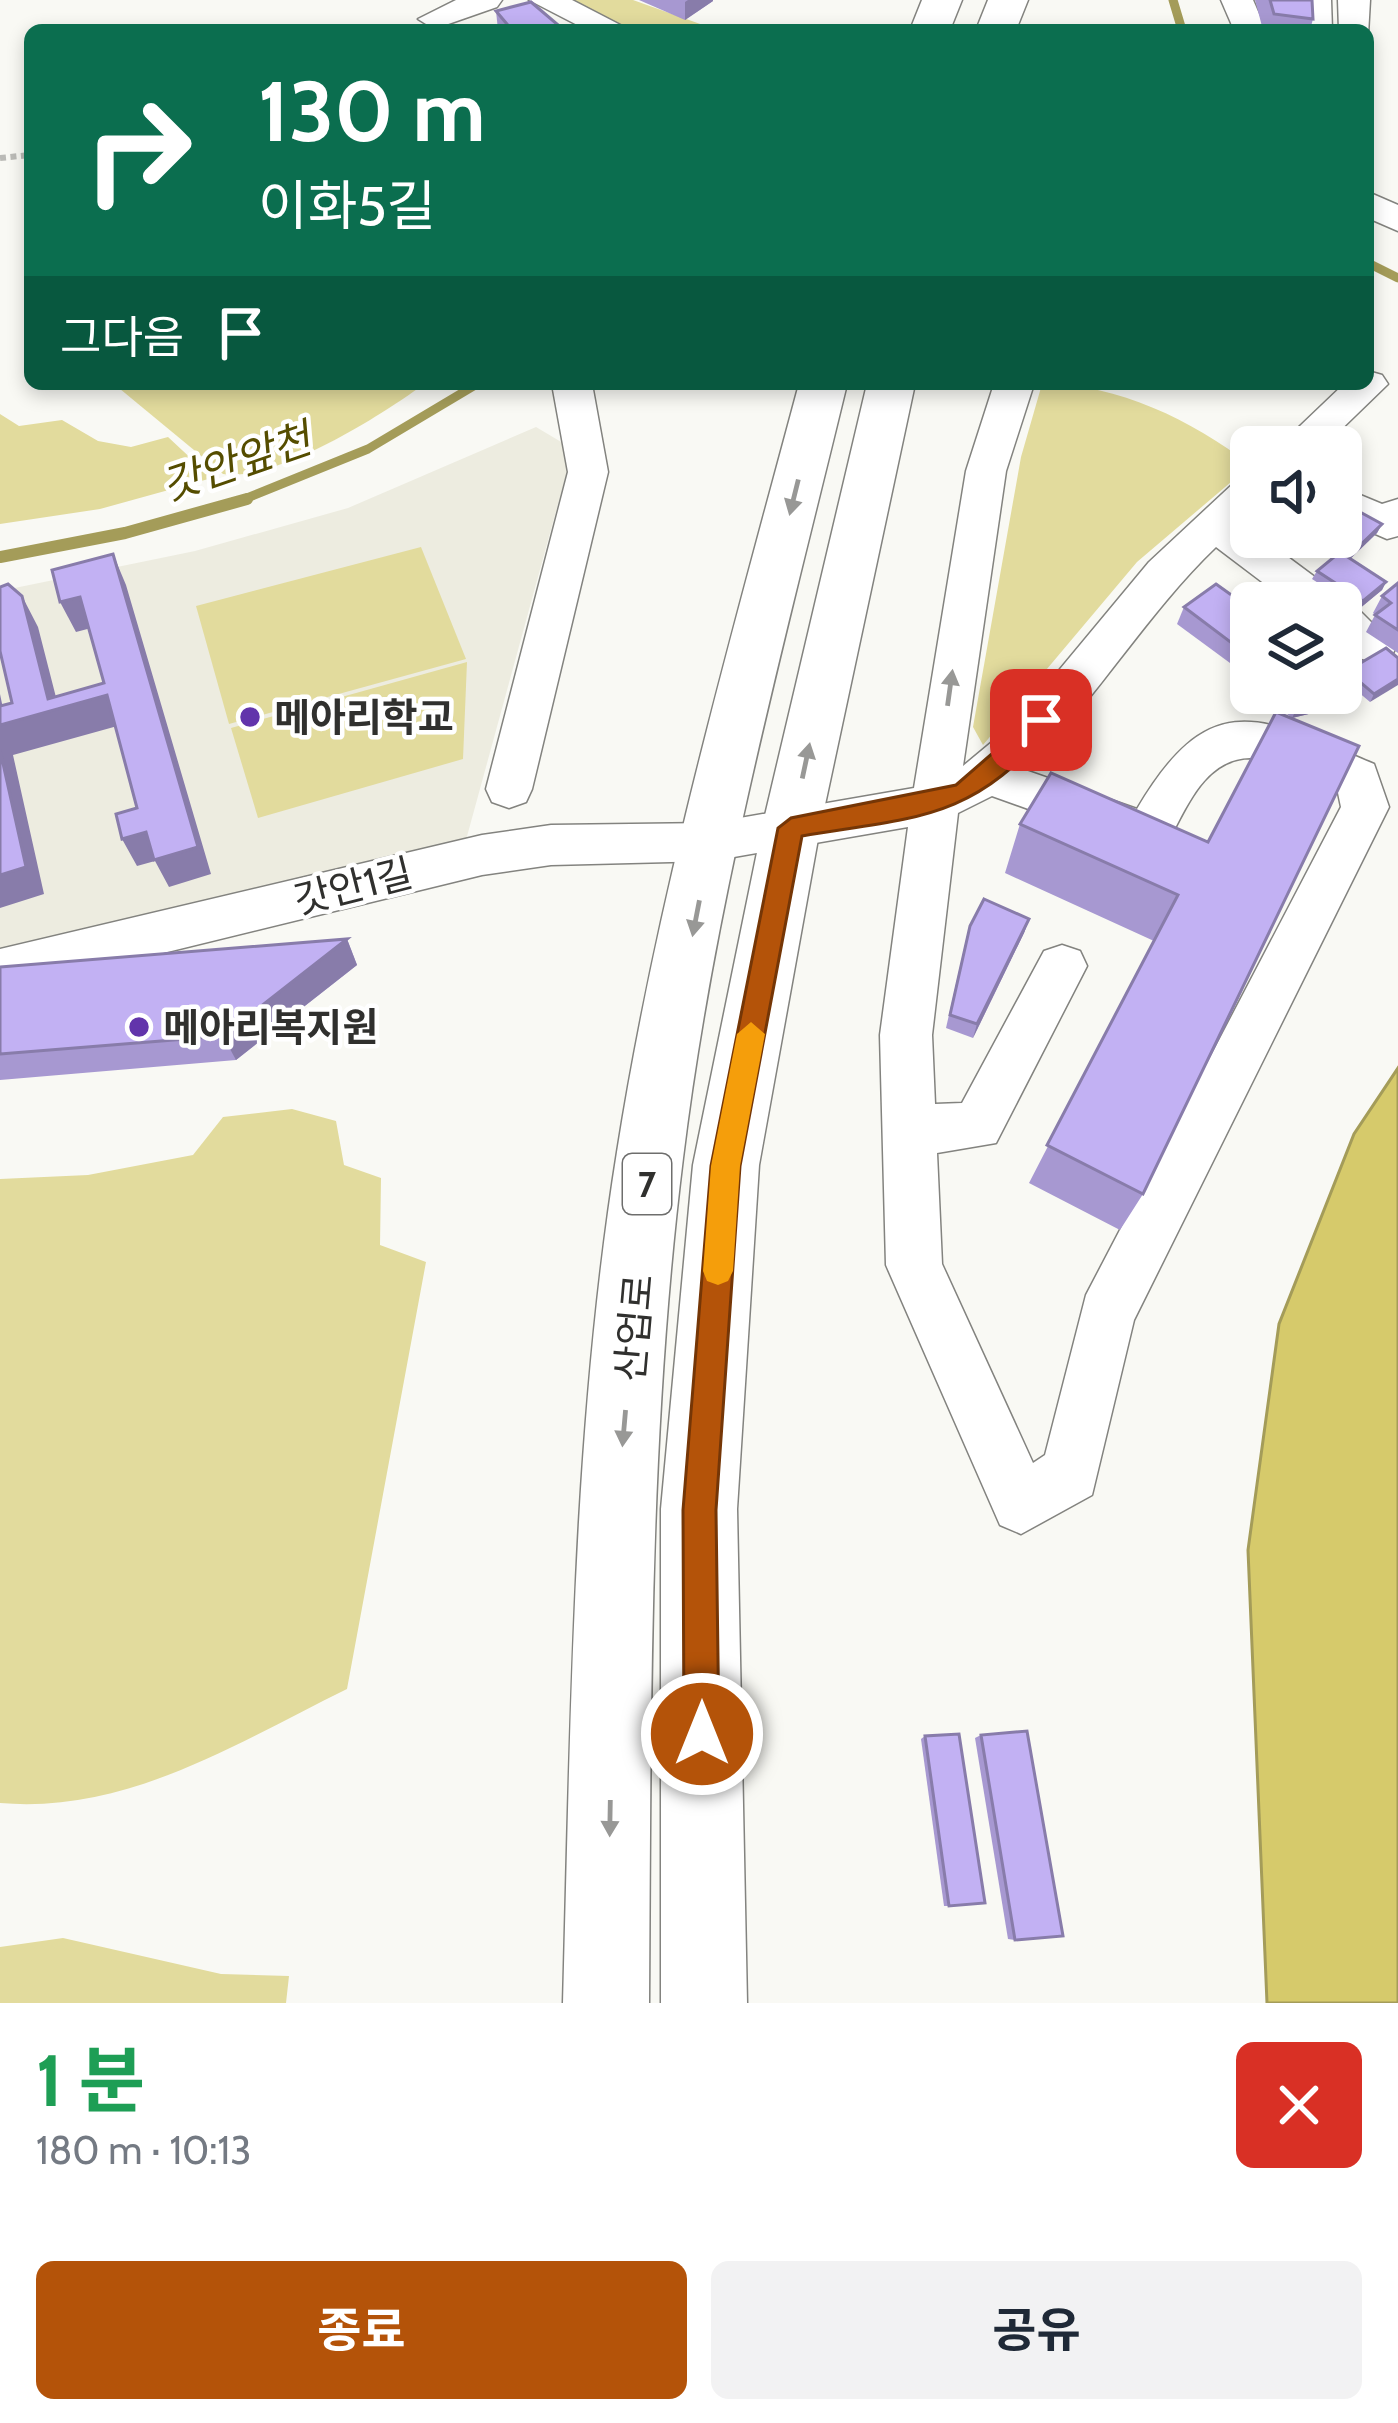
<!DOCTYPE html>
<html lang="ko">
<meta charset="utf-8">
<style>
:root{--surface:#fff;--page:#f2f2f3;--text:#1f2937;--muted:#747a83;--accent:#b45309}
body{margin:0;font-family:Cabin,"Noto Sans KR",sans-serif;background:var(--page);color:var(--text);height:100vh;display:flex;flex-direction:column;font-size:45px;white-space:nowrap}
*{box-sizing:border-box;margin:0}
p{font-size:39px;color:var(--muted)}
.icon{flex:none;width:66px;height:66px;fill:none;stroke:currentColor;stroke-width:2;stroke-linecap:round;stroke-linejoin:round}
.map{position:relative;height:2003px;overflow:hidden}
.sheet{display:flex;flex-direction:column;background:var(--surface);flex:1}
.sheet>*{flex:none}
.hud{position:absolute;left:24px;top:24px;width:1350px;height:366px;border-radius:18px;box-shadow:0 6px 18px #0003;background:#0b6e4f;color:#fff;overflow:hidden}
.fabs{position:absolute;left:1230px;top:426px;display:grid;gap:24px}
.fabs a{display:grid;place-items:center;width:132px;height:132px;border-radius:18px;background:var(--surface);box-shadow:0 6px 18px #0003;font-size:60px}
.pin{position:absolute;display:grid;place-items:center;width:102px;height:102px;color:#fff;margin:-51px;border-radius:24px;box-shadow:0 6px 18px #0006}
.me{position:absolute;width:132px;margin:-66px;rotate:0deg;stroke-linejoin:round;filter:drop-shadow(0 0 9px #0008)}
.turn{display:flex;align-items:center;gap:42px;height:252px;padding:0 36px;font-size:54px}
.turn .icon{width:156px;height:156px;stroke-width:2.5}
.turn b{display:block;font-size:84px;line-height:102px}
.then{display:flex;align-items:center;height:114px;padding:0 36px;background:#0003;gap:24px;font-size:45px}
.round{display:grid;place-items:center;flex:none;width:126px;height:126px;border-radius:18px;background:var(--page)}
.summary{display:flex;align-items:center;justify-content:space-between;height:204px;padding:0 36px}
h1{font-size:72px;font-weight:700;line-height:90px;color:#1e9e55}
.cta{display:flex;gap:24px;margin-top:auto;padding:24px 36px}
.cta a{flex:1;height:138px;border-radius:18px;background:var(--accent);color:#fff;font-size:48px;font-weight:700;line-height:138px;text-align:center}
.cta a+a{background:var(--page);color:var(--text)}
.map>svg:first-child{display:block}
.built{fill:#edece0}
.green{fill:#e2db9d}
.water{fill:#d6ca6b;stroke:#a49c59;stroke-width:3}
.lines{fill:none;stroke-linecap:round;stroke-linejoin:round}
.stream-far1{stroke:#a49c59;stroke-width:9}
.stream{stroke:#a49c59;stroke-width:12}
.minor-casing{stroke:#83837f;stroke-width:3}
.major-casing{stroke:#83837f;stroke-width:3}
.path{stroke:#bbbbb7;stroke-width:6;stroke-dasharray:6 4.5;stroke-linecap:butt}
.minor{fill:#fff;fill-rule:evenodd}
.major{fill:#fff;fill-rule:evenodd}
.wall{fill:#a798d1}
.shaded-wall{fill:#887caa}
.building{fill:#c2b1f3;stroke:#887caa;stroke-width:3}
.oneway{fill:#989896}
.route{fill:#b45309;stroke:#753606;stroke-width:3}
.slow{fill:#f59e0b}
.poi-dot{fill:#6234ab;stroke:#fff;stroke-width:4.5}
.labels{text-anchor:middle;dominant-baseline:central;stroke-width:9;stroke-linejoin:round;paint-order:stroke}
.shield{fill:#fff;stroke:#6e6e6d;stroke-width:3}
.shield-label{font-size:36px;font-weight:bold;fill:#30302e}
.poi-label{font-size:39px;font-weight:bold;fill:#30302e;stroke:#fff;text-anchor:start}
.street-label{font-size:39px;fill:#30302e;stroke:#fff}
.water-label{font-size:42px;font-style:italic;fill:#554d00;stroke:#fff}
</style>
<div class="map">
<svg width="1398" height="2003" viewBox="0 0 1398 2003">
<rect width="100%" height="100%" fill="#f9f9f4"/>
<path class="built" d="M536,427L573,449L466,840L0,954V591L195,551L348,508Z"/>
<g class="green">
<path d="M561,0H633L717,30H626Z"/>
<path d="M114,384H424C381,416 275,482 223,474Z"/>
<path d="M1042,384C1120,384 1190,420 1251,465L1137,562L983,745L973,727L1021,457Z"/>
<path d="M0,414L19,426L62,420L98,441L131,447L168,437L212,478L100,509L0,524Z"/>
<path d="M421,547L466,659L229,724L196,606Z"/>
<path d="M467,662L463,759L258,818L231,728Z"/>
<path d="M292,1109L336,1121L344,1165L381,1178L380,1245L426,1262L347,1689C237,1743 127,1814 0,1803V1179L88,1175L193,1155L223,1117Z"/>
<path d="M63,1938L221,1974L289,1976L286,2003H0V1947Z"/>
</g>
<path class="water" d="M1398,1068V2003H1267L1248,1550L1279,1324L1354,1134Z"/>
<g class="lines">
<g class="stream-far1">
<path d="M1173,0L1182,30"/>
<path d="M1368,263L1398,278"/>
<path d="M237,502L368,449L477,384"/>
</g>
<path class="stream" d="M0,557L125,533L247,499"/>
<defs>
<g id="minor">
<path d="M456,0H502L497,7L434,29L418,19Z"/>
<path d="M529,0H572L630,30H587Z"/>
<path d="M1221,0H1253L1266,30H1234Z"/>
<path d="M1299,0H1331L1332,30H1300Z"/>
<path d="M1338,0H1370L1368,35V30H1339Z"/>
<path d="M1368,192L1398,205V231L1368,218Z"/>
<path d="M1368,371L1382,375L1388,384L1323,447H1278L1344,384H1368Z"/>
<path d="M552,384H592L608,472L532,789L526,802L509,808L492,802L486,789L568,472Z"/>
<path d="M994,384H1034L1006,471L963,766L1016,722L1149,562L1236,481L1251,477V515L1242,523L1251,537H1261L1335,592L1341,602L1356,607L1396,647L1390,659C1367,666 1358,658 1341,643V603H1290L1216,547C1145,615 1096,701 1025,770L1137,809C1209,687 1258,714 1374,764L1389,807L1134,1320L1092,1495L1021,1534L1000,1525L886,1265L880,1035L908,827L711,861L551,865L482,875L0,993V949L482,835L551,825L711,823L914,788L966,471ZM1250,758L1337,788L1341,807L1086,1295L1045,1455L1033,1463L942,1264L937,1153L996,1143L1087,966L1080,951L1062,945L1044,951L962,1103L935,1104L932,1035L958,813L992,796L1148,852L1165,847C1186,810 1203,759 1250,758Z"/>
<path d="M1341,487L1382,504L1398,499V536L1387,539L1341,519Z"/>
</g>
<g id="major">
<path d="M922,0H962L950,30H910Z"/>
<path d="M988,0H1028L1016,30H976Z"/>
<path d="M799,384H847C785,640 715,896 683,1158C648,1439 651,1721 649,2003H563C571,1719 572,1433 617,1152C658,892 731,638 799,384Z"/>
<path d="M867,384H915L820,828L759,1165L737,1509L747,2003H661V1509L693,1165L762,828Z"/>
</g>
</defs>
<use href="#minor" class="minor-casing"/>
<use href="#major" class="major-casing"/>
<path class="path" d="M0,158L30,155"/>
<use href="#minor" class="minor"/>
<use href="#major" class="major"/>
</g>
<g class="wall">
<path d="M639,0H713V1L685,20Z"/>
<path d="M1255,0H1312L1313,19L1310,30H1263Z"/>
<path d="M496,11L564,30H498Z"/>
<path d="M1382,524L1377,533L1350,559L1386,582L1382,590L1359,609L1312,579L1317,571L1336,555L1314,543L1317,537H1341Z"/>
<path d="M1262,537H1300L1284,551Z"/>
<path d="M1398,583V653L1366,632L1375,615L1373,613L1382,596Z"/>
<path d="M1184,607L1251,609V648L1230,663L1177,624Z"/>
<path d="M1398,658L1370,702L1357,691L1350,704L1292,718L1143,1194L1120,1230L1029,1183L1154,941L1005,873L1020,824L1208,842L1291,717L1259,693H1341L1347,671Z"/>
<path d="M1029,919L1024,933L973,1038L946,1028L966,940Z"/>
<path d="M347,939L357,965L236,1060L0,1080V967Z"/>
<path d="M981,1735L1015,1940L1008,1939L975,1738Z"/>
<path d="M925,1736L949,1906H944L921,1739Z"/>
</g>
<g class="shaded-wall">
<path d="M688,0H713V1L685,20V2Z"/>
<path d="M1382,524L1377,533L1347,562L1352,553Z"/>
<path d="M1294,537H1300L1284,551L1288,542Z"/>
<path d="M113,554L126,585L211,874L169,887L155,861L137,866L122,839L146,832Z"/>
<path d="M1386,582L1382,590L1359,609L1363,601Z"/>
<path d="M22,596L38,627L59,709L107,695L121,725L13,755L44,894L0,908V694L6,723L48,699Z"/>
<path d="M80,597L95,627L76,632L60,602Z"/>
<path d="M1251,637V648L1230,663L1237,647Z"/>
<path d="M1398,679V685L1370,702L1374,694Z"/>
<path d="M1359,688L1350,704L1292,718L1300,702Z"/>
<path d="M1029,919L1024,933L973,1038L977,1024Z"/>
<path d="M347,939L357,965L236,1060L223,1036Z"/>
</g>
<g class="building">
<path d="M1270,0H1312L1313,19L1274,14Z"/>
<path d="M531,2L564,30H512L496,11Z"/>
<path d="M1349,506L1382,524L1352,553L1324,537H1341V513Z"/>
<path d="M1340,552L1386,582L1363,601L1317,571Z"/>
<path d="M113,554L198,847L154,860L146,832L122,839L116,814L137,808L107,695L0,725V706L12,703L0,651V587L8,584L22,596L48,699L104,683L80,597L60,602L52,570Z"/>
<path d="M1398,583V630L1375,615L1391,603L1382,596Z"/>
<path d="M1216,584L1251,609V637L1237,647L1184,607Z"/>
<path d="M1386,648L1398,658V679L1374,694L1347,671Z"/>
<path d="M1341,674L1359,688L1341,692Z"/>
<path d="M1288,693H1337L1300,702Z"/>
<path d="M1276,712L1359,746L1143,1194L1047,1145L1178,895L1020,824L1051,773L1208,842Z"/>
<path d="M0,750L26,867L0,875Z"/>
<path d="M984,899L1029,919L977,1024L950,1015L970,926Z"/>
<path d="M347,939L223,1036L0,1054V967Z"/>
<path d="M1027,1731L1063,1936L1015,1940L981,1735Z"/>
<path d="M959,1734L985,1903L949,1906L925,1736Z"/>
</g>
<defs><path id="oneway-solid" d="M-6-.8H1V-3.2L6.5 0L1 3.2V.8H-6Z" transform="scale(3)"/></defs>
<g class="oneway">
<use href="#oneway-solid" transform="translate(794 497) rotate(104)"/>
<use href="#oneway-solid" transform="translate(950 688) rotate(-82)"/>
<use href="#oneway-solid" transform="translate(806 761) rotate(-78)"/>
<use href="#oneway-solid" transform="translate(696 918) rotate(101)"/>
<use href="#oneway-solid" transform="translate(624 1428) rotate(95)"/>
<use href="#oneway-solid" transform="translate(610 1818) rotate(91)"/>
</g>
<path class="route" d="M1041,711L1053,720L1050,727C973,821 915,817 802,836L740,1166L716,1510L719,1734L714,1746L702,1751L689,1746L684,1734L683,1510L711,1166L778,828L791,818L956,785Z"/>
<path class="slow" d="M751,1022L765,1034L740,1166L733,1271L728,1281L718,1285L707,1281L703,1271L711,1166L737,1034Z"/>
<g class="poi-dot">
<circle cx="250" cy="717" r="12"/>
<circle cx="139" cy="1027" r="12"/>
</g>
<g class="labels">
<rect class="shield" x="623" y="1154" width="48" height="60" rx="9"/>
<g class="shield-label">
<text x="647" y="1184">7</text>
</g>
<g class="poi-label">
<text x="274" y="717">메아리학교</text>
<text x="163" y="1027">메아리복지원</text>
</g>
<g class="street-label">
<text transform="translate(353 886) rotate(-14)">갓안1길</text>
<text transform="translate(634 1328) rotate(-85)">산업로</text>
</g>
<g class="water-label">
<text transform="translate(236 462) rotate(-19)">갓안앞천</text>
</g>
</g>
</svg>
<div class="fabs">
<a><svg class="icon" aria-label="sound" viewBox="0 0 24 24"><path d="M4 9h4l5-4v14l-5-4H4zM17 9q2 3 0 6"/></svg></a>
<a><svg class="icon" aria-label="layers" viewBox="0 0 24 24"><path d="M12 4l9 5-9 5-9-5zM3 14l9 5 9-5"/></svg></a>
</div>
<div class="pin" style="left:1041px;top:720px;background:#d93025"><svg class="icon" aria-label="arrive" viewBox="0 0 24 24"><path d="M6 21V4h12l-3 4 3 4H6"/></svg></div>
<svg class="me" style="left:702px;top:1734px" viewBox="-20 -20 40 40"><circle r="17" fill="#b45309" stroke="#fff" stroke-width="3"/><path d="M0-11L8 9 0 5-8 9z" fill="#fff"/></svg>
<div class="hud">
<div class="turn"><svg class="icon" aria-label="right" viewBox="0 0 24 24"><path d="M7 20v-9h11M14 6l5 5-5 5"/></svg><div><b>130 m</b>이화5길</div></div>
<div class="then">그다음<svg class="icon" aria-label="arrive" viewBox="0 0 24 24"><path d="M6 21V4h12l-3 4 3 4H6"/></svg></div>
</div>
</div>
<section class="sheet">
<div class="summary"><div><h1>1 분</h1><p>180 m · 10:13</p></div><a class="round" style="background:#d93025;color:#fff"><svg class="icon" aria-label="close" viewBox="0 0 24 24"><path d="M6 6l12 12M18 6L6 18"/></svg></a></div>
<div class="cta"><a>종료</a><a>공유</a></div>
</section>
